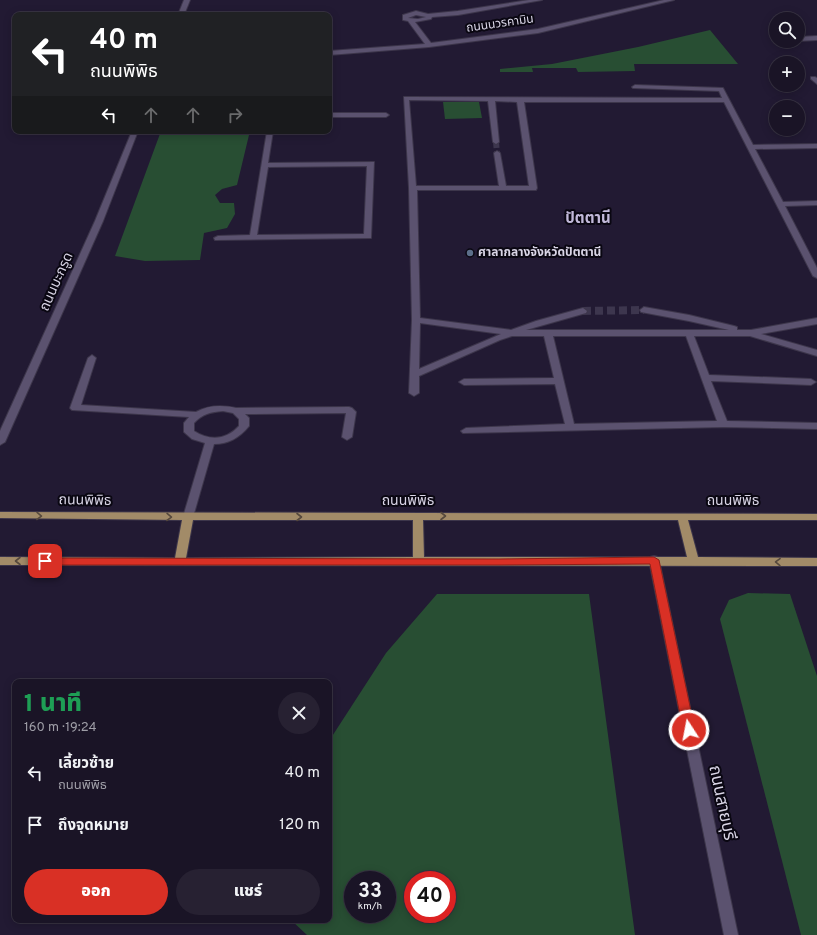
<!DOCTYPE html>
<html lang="th">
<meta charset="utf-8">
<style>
:root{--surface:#1a1426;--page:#272132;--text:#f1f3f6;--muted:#9f9ea7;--line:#383343;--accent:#d93025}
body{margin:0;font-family:Overpass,"Noto Sans Thai",sans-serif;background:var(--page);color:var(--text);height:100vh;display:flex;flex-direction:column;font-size:15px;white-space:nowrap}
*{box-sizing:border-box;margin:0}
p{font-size:13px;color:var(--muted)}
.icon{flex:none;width:22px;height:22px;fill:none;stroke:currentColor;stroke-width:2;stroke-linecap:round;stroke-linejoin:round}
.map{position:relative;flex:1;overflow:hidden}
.side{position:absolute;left:12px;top:679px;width:320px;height:244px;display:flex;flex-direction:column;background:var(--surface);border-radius:8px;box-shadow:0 2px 10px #0003,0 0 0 1px var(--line)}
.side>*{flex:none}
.top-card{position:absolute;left:12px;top:12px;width:320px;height:122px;border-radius:8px;box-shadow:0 2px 10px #0003,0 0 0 1px var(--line);background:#202124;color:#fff;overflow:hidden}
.tools{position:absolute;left:769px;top:12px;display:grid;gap:8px}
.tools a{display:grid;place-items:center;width:36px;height:36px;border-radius:50%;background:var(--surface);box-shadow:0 2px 10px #0003,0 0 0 1px var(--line);font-size:20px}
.speed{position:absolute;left:344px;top:871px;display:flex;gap:8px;font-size:20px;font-weight:700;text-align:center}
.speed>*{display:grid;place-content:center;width:52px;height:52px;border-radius:50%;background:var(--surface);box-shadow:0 2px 10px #0003,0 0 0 1px var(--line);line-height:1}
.speed small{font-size:10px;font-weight:400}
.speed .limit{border:6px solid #d22;background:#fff;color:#111}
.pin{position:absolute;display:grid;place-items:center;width:34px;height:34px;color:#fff;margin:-17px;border-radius:8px;box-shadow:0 2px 6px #0006}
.me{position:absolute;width:44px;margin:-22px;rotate:349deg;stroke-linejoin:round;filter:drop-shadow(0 0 3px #0008)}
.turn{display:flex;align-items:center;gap:14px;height:84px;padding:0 12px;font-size:18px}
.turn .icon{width:52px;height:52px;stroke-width:2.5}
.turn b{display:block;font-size:28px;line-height:34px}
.lanes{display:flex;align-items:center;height:38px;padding:0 12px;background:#0003;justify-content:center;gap:20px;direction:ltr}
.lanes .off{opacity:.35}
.round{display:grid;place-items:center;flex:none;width:42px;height:42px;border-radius:21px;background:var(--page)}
.head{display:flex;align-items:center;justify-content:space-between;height:68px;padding:0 12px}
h1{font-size:24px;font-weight:800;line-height:30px;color:#1e9e55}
.button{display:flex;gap:8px;margin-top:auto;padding:8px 12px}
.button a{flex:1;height:46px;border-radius:24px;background:var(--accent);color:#fff;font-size:16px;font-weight:800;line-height:46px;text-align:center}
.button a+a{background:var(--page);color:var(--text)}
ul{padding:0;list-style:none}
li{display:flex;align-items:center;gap:12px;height:52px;padding:0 12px}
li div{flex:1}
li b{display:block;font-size:15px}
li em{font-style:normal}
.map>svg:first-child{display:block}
.green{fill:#284e33;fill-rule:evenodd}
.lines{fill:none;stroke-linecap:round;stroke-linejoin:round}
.minor-tunnel-far1{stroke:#3d364e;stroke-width:6;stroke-dasharray:6 3;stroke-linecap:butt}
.minor-tunnel{stroke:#3d364e;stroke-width:8;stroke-dasharray:8 4;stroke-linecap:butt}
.minor-casing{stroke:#3d364b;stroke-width:2}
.major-casing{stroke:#3d364b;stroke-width:2}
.minor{fill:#5b526f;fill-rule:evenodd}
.major{fill:#a28b68;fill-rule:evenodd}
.oneway{stroke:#56493d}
.route{fill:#d93025;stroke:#8d1f18}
.service-dot{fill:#5c6f8a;stroke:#0a0712;stroke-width:1.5}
.labels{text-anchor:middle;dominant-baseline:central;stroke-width:4;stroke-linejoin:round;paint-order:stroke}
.far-street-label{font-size:12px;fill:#d9d5e6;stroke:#0a0712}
.far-poi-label{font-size:12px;font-weight:bold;fill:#d9d5e6;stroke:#0a0712;text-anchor:start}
.street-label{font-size:14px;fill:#d9d5e6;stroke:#0a0712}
.far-district-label{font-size:15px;font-weight:bold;fill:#c2b9da;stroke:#0a0712}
.near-street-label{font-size:17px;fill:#d9d5e6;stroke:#0a0712}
</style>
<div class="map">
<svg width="817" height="935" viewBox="0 0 817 935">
<rect width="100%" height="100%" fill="#221a33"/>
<g class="green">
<path d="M710,30L738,64H634L635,71L578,72L576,68H532L533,72H500V69L552,64L638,47Z"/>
<path d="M443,102H479L482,118L445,119Z"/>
<path d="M161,131H248L249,135L237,185L222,189L215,195L220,203H234L235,214L227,228L204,233L200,260L145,261L115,256Z"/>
<path d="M748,593L790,594L817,676V935H801L720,619L729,600Z"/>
<path d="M437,594H589L635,935H307L291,920H329V741L386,653ZM353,880H387V914H353ZM413,880H447V914H413Z"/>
</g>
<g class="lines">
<path class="minor-tunnel-far1" d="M496,142L497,153"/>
<path class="minor-tunnel" d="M583,311L644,310"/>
<defs>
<g id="minor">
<path d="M184,0H190L184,15H178Z"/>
<path d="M529,0H542L458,15L432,17L431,19L415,22L431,43L538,29L664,0H674L538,33L429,47L329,55V51L425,44L408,21L403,20V15L416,11L428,14L458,11ZM416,15L426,17L418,19L408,18Z"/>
<path d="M817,36V40L798,41V37Z"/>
<path d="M811,77H815L817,78V84L811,79Z"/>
<path d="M635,85L723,88L753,145L817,144V148L755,149L783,202L817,201V205L785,206L817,268V278L813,276L724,102H524L537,188L536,190H417L420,318L511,330L536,321L583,308L587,311L586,313L526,330H729L689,321L641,312L640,310L644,307L689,315L734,326L737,327V330H751L817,318V324L761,334L817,350V356L750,336H694L709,375L811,379L816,382L811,385L711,381L727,421L817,423V429L723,427L463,433L461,431L466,428L565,424L555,384L464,385L459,382L464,379L554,378L544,336H512L500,340L419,376V393L414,396L409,393L412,320L409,188L404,97L722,98L719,91L633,88L632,87ZM409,100L488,101L493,142L496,144L499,142L495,101L517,102L529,186H506L500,153L497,151L494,153L499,186H416ZM420,323L501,334L419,369ZM553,336H686L717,421L574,424Z"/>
<path d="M329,113H386L389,115L386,117H329Z"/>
<path d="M132,131H138L103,221L5,442L0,445V431L95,221Z"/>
<path d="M267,131H273L268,163L374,162L371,238L215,240L214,238L218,236L250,235ZM367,166L364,234L257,235L268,167Z"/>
<path d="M92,355L96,358L81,405L196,412C209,405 222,405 236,408L349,407L352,408L356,412L352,437L347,440L342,437L346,413L245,414L249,418V426C240,437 229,444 214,444L193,517L192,519H184L183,517L205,443L192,439L184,432V423L189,417L72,410L70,408L88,358ZM223,411L233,413L239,419V426C226,440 210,441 194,431V423C202,414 211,412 223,411Z"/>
<path d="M654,556L658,557L659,560L738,935H724L649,560L650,557Z"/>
</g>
<path id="major" d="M0,512L817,514V520H688L698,557L817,558V566L0,565V557L175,558L182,520L0,518ZM193,520H413V557L186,558ZM423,520H678L687,557H424Z"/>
</defs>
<use href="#minor" class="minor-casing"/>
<use href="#major" class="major-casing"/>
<use href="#minor" class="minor"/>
<use href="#major" class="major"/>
</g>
<defs><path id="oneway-chevron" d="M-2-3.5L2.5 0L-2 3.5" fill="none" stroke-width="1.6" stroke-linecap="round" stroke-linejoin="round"/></defs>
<g class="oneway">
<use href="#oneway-chevron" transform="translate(39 516) rotate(1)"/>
<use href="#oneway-chevron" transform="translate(443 516)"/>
<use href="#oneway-chevron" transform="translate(169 517) rotate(1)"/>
<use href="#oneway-chevron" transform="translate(299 517)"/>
<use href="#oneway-chevron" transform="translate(18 561) rotate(-180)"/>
<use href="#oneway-chevron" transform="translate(778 562) rotate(-179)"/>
</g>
<path class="route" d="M654,557L659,560L695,730L693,733L689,735L685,733L683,730L650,564L499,565H45L40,561L45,558L499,559Z"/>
<circle class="service-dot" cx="470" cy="253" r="4"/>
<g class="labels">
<g class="far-street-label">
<text transform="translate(500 24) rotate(-8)">ถนนนวรคามิน</text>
</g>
<g class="far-poi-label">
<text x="478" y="253">ศาลากลางจังหวัดปัตตานี</text>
</g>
<g class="street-label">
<text transform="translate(57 282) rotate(-66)">ถนนมะกรูด</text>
<text transform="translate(85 501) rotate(1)">ถนนพิพิธ</text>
<text x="408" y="501">ถนนพิพิธ</text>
<text x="733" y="501">ถนนพิพิธ</text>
</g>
<g class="far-district-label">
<text x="588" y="219">ปัตตานี</text>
</g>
<g class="near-street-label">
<text transform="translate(721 803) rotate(78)">ถนนสายบุรี</text>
</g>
</g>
</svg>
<div class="tools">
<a><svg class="icon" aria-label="search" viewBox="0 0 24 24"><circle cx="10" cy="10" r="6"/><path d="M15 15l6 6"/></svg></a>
<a>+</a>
<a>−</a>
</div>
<div class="speed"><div>33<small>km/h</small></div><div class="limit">40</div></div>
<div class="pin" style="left:45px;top:561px;background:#d93025"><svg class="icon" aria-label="arrive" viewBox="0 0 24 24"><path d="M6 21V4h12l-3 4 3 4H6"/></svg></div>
<svg class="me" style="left:689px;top:730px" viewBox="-20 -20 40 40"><circle r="17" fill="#d93025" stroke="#fff" stroke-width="3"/><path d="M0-11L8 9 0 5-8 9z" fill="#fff"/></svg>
<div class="top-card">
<div class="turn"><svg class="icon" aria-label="left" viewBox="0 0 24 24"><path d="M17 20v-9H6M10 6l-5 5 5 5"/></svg><div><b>40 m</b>ถนนพิพิธ</div></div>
<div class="lanes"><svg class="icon" aria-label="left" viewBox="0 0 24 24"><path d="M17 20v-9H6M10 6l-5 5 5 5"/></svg><svg class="icon off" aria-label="ahead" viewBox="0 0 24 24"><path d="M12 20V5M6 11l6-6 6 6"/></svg><svg class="icon off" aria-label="ahead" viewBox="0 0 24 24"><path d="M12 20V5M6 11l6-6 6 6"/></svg><svg class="icon off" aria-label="right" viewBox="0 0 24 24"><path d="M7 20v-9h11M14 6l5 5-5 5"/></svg></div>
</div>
<section class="side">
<div class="head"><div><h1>1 นาที</h1><p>160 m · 19:24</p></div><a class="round"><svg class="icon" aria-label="close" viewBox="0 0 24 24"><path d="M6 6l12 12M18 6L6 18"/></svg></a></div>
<ul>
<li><svg class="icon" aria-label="left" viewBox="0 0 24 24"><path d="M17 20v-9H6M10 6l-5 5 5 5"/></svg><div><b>เลี้ยวซ้าย</b><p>ถนนพิพิธ</p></div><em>40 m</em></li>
<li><svg class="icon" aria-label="arrive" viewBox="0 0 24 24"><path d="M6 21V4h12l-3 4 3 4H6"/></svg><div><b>ถึงจุดหมาย</b></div><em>120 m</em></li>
</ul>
<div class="button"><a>ออก</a><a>แชร์</a></div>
</section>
</div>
